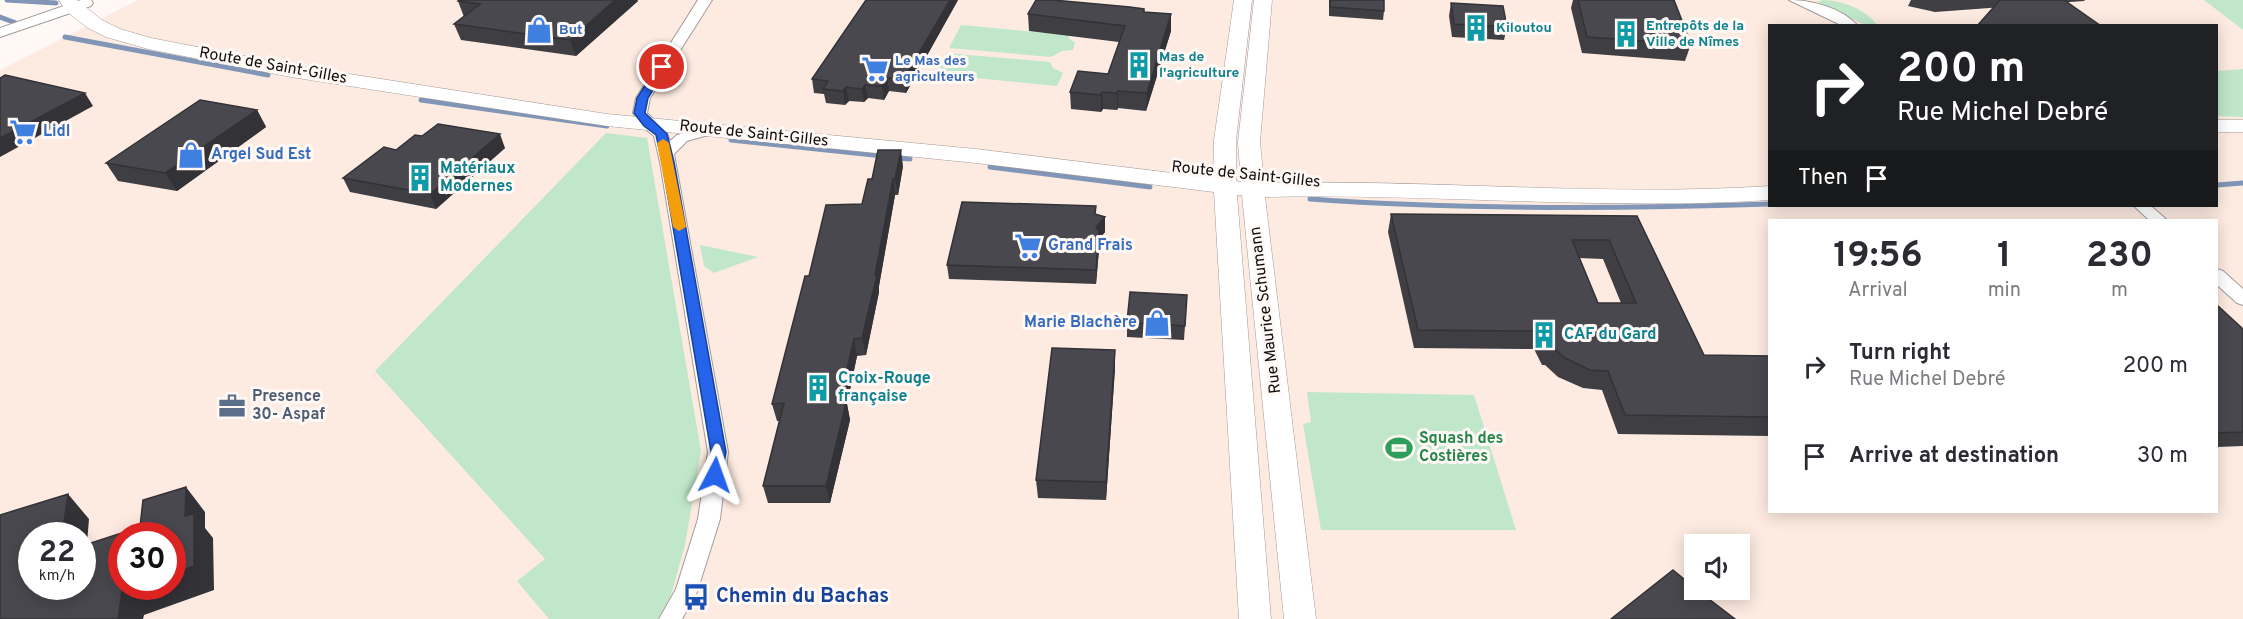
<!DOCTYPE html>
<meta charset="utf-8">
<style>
:root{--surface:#fff;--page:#f2f2f3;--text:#2b2b33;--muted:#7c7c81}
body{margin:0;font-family:Overpass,sans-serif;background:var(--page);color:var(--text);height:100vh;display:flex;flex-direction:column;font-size:22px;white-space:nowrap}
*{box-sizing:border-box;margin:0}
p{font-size:20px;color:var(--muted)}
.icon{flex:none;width:33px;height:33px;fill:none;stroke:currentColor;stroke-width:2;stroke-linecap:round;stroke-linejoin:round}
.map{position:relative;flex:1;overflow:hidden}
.details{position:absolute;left:1768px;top:219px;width:450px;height:294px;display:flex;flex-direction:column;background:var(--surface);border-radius:0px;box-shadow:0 3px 15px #0003}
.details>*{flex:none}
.banner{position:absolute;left:1768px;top:24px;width:450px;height:183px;border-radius:0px;box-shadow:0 3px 15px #0003;background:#202124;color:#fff;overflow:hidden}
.controls{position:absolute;left:1684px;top:534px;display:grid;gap:12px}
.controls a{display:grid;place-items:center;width:66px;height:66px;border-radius:0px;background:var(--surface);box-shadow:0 3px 15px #0003;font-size:30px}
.speed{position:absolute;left:18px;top:522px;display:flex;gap:12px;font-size:30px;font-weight:700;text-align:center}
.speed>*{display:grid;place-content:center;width:78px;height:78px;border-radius:50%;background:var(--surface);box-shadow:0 3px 15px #0003;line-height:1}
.speed small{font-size:15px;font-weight:400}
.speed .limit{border:9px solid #d22;background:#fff;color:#111}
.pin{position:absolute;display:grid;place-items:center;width:51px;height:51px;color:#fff;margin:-26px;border:3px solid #fff;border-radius:50%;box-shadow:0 2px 6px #0007}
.me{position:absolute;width:66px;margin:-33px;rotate:4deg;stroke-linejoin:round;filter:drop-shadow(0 0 4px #0008)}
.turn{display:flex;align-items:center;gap:21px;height:126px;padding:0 30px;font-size:27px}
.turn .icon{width:78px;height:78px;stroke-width:2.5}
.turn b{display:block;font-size:42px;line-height:51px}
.then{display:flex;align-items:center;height:57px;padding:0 30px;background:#0003;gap:12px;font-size:22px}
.eta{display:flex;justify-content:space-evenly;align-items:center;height:102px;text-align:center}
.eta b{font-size:36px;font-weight:700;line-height:42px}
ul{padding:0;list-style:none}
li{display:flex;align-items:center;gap:18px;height:90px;padding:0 30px}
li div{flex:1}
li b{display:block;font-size:22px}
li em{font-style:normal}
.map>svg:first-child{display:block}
.commercial{fill:#fdebe1;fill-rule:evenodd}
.green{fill:#c0e7c9}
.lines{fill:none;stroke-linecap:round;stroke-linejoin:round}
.stream{stroke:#8196b6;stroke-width:5}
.street-casing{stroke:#a39b98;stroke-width:2}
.secondary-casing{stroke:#a39b98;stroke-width:1}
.street{fill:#fff;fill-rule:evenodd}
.secondary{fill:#fff;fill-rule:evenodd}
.wall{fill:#3e3e43;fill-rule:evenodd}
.shaded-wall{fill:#323237}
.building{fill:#48484e;stroke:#323237;stroke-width:1.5;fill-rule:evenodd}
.route{fill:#2563eb;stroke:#184099;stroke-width:1.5}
.slow{fill:#f59e0b}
.labels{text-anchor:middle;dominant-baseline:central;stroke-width:6;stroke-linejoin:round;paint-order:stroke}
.far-culture-label{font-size:14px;font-weight:bold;fill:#0d838f;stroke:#fff8f5;text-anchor:start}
.far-shop-label{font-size:14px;font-weight:bold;fill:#366cbe;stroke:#fff8f5;text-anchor:start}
.street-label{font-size:16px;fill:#110f0e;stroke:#fff8f5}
.shop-label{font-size:16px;font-weight:bold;fill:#366cbe;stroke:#fff8f5;text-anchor:start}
.culture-label{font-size:16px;font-weight:bold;fill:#0d838f;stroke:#fff8f5;text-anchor:start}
.service-label{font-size:16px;font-weight:bold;fill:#4e5e75;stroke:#fff8f5;text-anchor:start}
.leisure-label{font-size:16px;font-weight:bold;fill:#27864d;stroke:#fff8f5;text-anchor:start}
.near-transit-label{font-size:20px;font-weight:bold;fill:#164399;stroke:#fff8f5;text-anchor:start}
</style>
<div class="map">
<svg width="2243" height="619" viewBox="0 0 2243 619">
<rect width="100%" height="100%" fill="#fff8f5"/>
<path class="commercial" d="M138,0H2243V619H0V70ZM1770,26H2217V206H1770ZM1770,220H2217V512H1770ZM32,536H82V586H32ZM122,536H172V586H122ZM1695,544H1740V590H1695Z"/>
<g class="green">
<path d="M1822,0C1842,0 1865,9 1877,25H1865L1818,2Z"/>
<path d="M2204,0H2243V30Z"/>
<path d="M961,25L1068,35L1070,40L1075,42L1073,50L1062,51L1051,57L949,48Z"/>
<path d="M947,53L1050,62L1053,68L1063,73L1057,86L935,74Z"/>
<path d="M2243,69V117L2217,116V71Z"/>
<path d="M606,133L647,138L701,451L685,545L671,595L658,619H549L517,581L545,559L375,371Z"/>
<path d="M700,245L758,257L714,273L704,266Z"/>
<path d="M1307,392L1474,395L1516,530H1321L1303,424L1311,422Z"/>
</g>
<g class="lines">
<g class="stream">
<path d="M7,0L56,3"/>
<path d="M0,17L16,23"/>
<path d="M65,37L268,75"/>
<path d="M421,100L607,126"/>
<path d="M731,140L883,156"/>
<path d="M896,158L910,159"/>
<path d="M990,167L1150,187"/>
<path d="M2217,185L2243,183"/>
<path d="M1310,199C1463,210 1616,209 1770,204"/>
</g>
<defs>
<g id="street">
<path d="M81,0H91L93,3L91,6L0,37V28Z"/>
<path d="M698,0H712L650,98L647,113L666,131L670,141L677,135L710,125L718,130L715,133L687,141L674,154L728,452L720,519L697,592L682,619H659L676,589L698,519L708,452L660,162L654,136L643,127L633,113L636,98Z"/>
<path d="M1789,0C1812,0 1842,8 1858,26H1843Z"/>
<path d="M2134,206H2151L2167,220H2149Z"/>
<path d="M2217,269L2223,271L2243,289V305L2237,303L2217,285Z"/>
</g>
<g id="secondary">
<path d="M59,0H77L102,20L120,29L151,38L291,65L607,114L976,149L1213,178L1214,140L1234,0H1252L1236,140V181L1241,182L1238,142L1254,0H1272L1260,142L1264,183C1433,179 1601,197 1770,186V200C1601,211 1434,193 1265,197L1316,619H1284L1242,195H1237L1271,619H1239L1214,192L976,163L607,126L291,77L148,49L106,37L88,28L66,11Z"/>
<rect x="2217" y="120" width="26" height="12"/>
</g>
</defs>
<use href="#street" class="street-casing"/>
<use href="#secondary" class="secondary-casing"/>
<use href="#street" class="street"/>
<use href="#secondary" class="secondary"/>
</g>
<g class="wall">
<path d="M459,0H637L638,1L576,56L461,40L454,24L464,17L458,1Z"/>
<path d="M958,0L906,93L889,91L884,100L868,98L864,102L849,101L845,105L826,103L824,94L814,93L812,79Z"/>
<path d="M1329,0H1384V11L1383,20L1329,16Z"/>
<path d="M1573,0H1674L1691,44L1685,61L1582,53L1571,8Z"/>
<path d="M1911,0H2085L2084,1L1935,12L1908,6Z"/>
<path d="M1451,3L1507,27L1504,40L1452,37L1449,16Z"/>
<path d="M1144,9V12L1171,14V31L1146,111L1118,108L1117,110L1103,109L1101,112L1071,109L1070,92L1108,74L1119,42L1029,31L1028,14Z"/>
<path d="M257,110L266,127L177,191L118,181L106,163Z"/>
<path d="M422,136L505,148L436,209L350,192L343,178Z"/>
<path d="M903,166L898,195H895L879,286V292L866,355L857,356L847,404L850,420L830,503H768L763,486L779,421H777L772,404L809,276L862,204L872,179Z"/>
<path d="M1097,214L1105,232L1100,238L1096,284L949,279L947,265Z"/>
<path d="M1391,214L1637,216L1704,355L1770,356V436L1618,434L1602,390L1583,388L1558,377L1545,365H1542L1534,349L1414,348L1388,232ZM1579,258L1603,259L1621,303H1598Z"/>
<path d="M1187,295L1184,340L1127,337V322Z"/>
<path d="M2217,305L2243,329V446L2217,447Z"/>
<path d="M1115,350V368L1106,500L1038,498L1036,480Z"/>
</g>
<g class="shaded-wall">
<path d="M615,0H637L638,1L576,56L570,40Z"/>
<path d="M950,0H958L906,93L904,79Z"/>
<path d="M1171,14V31L1146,111L1147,93Z"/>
<path d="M887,78L889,91L884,100L882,86Z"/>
<path d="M865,85L868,98L864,102L862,89Z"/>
<path d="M846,87L849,101L845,105L843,91Z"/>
<path d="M1118,91V108L1117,110V93Z"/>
<path d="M1102,92L1103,109L1101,112V95Z"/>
<path d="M85,93L93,106L0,157V138Z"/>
<path d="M257,110L266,127L177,191L165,173Z"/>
<path d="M500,134L505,148L436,209L430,194Z"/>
<path d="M901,150L903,166L898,195L895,179Z"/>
<path d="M893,179L895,195L879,286V292L866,355L862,338Z"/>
<path d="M1105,217V232L1100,238L1096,284V227Z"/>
<path d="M854,339L857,356L847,404L850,420L830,503L826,486L839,402Z"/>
<path d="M1115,350V368L1106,500V482Z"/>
<path d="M186,487L205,512V528L213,538L214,590L144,615L143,619H118L122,591L135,586H172V574L185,516Z"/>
<path d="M68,494L89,519L87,543L107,566L82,574V536H62Z"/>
</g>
<g class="building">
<path d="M459,0H615L570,40L454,24L480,4L458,1Z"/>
<path d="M866,0H950L904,79L887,78L882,86L865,85L862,89L846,87L843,91L823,89L828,81L812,79Z"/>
<path d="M1036,0H1053L1130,7L1144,9V12L1171,14L1147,93L1118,91L1117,93L1102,92L1101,95L1070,92L1078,71L1108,74L1125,26L1028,14Z"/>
<path d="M1330,0H1384V11L1330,7Z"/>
<path d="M1578,0H1674L1691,44L1587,37Z"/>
<path d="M2000,0H2064L2101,26H1977Z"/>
<path d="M1451,3L1503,6L1507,27L1454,24Z"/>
<path d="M5,75L85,93L0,138V78Z"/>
<path d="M200,100L257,110L165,173L106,163Z"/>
<path d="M438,124L500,134L430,194L343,178L384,147L396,150L415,135L422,136Z"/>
<path d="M878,150H901L895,179H893L875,275H877L862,338L854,339L839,402L846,403L826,486H763L784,403L772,404L805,276H809L826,205L862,204L868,179H872Z"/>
<path d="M962,202L1096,206L1095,214L1105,217L1096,227L1099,231L1096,270L947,265Z"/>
<path d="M1391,214L1637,216L1704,355L1770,356V417L1625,415L1608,371L1590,370L1565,358L1551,346L1547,347L1540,331L1418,330ZM1572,240H1609L1636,303H1598Z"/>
<path d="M1130,292L1187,295L1185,326L1127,322Z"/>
<path d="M2217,305L2243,329V432L2217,433Z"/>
<path d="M1052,348L1115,350L1106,482L1036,480Z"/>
<path d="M186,487L185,516L194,514V566L172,574V536H122V586H135L122,591L118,619H0V515L68,494L62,536H32V586H82V543L85,542V545L140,527L143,500Z"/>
<path d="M1673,570L1695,588V590H1697L1735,619H1611Z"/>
</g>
<path class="route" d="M662,64L667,67L648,98L645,113L667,134L674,162L726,452L721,479H710L707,475L711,452L662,162L656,135L644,126L634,113L637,98L658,65Z"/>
<path class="slow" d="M663,139L669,143L686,227L679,231L673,227L657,143Z"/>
<defs>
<symbol id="building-bare" viewBox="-9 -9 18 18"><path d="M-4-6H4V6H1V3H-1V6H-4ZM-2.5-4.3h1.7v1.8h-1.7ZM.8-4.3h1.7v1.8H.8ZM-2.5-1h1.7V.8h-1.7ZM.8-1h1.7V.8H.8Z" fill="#0f9aa8" stroke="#fff8f5" stroke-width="2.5" paint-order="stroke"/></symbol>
<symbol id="shop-bare" viewBox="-9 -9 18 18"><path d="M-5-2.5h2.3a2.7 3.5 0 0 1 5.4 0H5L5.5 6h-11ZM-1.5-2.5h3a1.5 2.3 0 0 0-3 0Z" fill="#3f7fe0" stroke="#fff8f5" stroke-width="2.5" paint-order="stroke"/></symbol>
<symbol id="supermarket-bare" viewBox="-9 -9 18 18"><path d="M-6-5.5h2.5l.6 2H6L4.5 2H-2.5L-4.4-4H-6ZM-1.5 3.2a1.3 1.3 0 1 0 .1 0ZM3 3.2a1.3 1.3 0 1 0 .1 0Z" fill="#3f7fe0" stroke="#fff8f5" stroke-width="2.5" paint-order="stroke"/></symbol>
<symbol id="office-bare" viewBox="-9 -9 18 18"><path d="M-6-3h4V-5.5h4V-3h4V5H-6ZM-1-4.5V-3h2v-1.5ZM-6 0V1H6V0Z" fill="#5c6f8a" stroke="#fff8f5" stroke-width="2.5" paint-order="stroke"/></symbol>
<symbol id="stadium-bare" viewBox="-9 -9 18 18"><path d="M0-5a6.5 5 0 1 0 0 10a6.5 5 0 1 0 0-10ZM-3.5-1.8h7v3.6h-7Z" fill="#2e9e5b" stroke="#fff8f5" stroke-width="2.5" paint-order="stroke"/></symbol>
<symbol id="bus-bare" viewBox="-9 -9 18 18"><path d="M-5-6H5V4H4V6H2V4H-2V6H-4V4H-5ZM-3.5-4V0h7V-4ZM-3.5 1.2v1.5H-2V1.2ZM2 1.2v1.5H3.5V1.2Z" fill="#1a4fb4" stroke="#fff8f5" stroke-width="2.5" paint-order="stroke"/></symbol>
</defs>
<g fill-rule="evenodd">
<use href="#building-bare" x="1457" y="9" width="38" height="38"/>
<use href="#shop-bare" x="520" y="11" width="38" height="38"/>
<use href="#building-bare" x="1607" y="15" width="38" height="38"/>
<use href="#building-bare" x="1120" y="46" width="38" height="38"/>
<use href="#supermarket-bare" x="856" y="50" width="38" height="38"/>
<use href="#supermarket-bare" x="4" y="113" width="38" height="38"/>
<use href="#shop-bare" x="172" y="136" width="38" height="38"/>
<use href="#building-bare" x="401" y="159" width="38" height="38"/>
<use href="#supermarket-bare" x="1009" y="227" width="38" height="38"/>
<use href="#shop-bare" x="1138" y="304" width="38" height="38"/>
<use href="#building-bare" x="1525" y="316" width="38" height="38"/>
<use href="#building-bare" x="799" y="369" width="38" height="38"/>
<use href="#office-bare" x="213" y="387" width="38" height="38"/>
<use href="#stadium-bare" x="1380" y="429" width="38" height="38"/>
<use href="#bus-bare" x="677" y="578" width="38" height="38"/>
</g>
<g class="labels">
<g class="far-culture-label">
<text x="1646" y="26">Entrepôts de la<tspan x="1646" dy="16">Ville de Nîmes</tspan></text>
<text x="1496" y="28">Kiloutou</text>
<text x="1159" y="57">Mas de<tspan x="1159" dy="16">l'agriculture</tspan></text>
</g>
<g class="far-shop-label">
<text x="559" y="30">But</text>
<text x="895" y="61">Le Mas des<tspan x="895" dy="16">agriculteurs</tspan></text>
</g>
<g class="street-label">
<text transform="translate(273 66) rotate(10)">Route de Saint-Gilles</text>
<text transform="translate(754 134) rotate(6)">Route de Saint-Gilles</text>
<text transform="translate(1246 175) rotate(6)">Route de Saint-Gilles</text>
<text transform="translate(1266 310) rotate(-97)">Rue Maurice Schumann</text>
</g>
<g class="shop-label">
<text x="43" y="132">Lidl</text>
<text x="211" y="155">Argel Sud Est</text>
<text x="1048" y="246">Grand Frais</text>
<text x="1137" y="323" text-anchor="end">Marie Blachère</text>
</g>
<g class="culture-label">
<text x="440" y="169">Matériaux<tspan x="440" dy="18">Modernes</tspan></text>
<text x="1564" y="335">CAF du Gard</text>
<text x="838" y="379">Croix-Rouge<tspan x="838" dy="18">française</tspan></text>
</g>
<g class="service-label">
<text x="252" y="397">Presence<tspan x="252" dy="18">30- Aspaf</tspan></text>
</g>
<g class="leisure-label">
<text x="1419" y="439">Squash des<tspan x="1419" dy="18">Costières</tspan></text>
</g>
<g class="near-transit-label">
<text x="716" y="597">Chemin du Bachas</text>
</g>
</g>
</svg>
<div class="controls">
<a><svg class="icon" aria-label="sound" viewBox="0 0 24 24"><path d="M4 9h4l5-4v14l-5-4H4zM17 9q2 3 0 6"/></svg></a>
</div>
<div class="speed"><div>22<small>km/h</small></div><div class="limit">30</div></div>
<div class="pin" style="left:662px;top:67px;background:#d93025"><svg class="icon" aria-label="arrive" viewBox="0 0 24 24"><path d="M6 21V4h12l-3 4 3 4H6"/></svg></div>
<svg class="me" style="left:715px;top:475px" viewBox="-20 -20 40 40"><path d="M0-17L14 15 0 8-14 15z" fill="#2563eb" stroke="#fff" stroke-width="4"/></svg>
<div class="banner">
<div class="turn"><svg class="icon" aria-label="right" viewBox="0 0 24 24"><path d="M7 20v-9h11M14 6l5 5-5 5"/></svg><div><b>200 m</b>Rue Michel Debré</div></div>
<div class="then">Then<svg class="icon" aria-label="arrive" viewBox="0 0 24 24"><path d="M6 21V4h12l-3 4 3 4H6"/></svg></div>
</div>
<section class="details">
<div class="eta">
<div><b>19:56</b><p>Arrival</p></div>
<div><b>1</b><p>min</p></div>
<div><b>230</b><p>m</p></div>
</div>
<ul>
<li><svg class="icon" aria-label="right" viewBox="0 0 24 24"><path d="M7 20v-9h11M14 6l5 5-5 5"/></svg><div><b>Turn right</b><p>Rue Michel Debré</p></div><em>200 m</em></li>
<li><svg class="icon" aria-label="arrive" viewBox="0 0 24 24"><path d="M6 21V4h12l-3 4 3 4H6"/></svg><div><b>Arrive at destination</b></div><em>30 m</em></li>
</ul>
</section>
</div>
